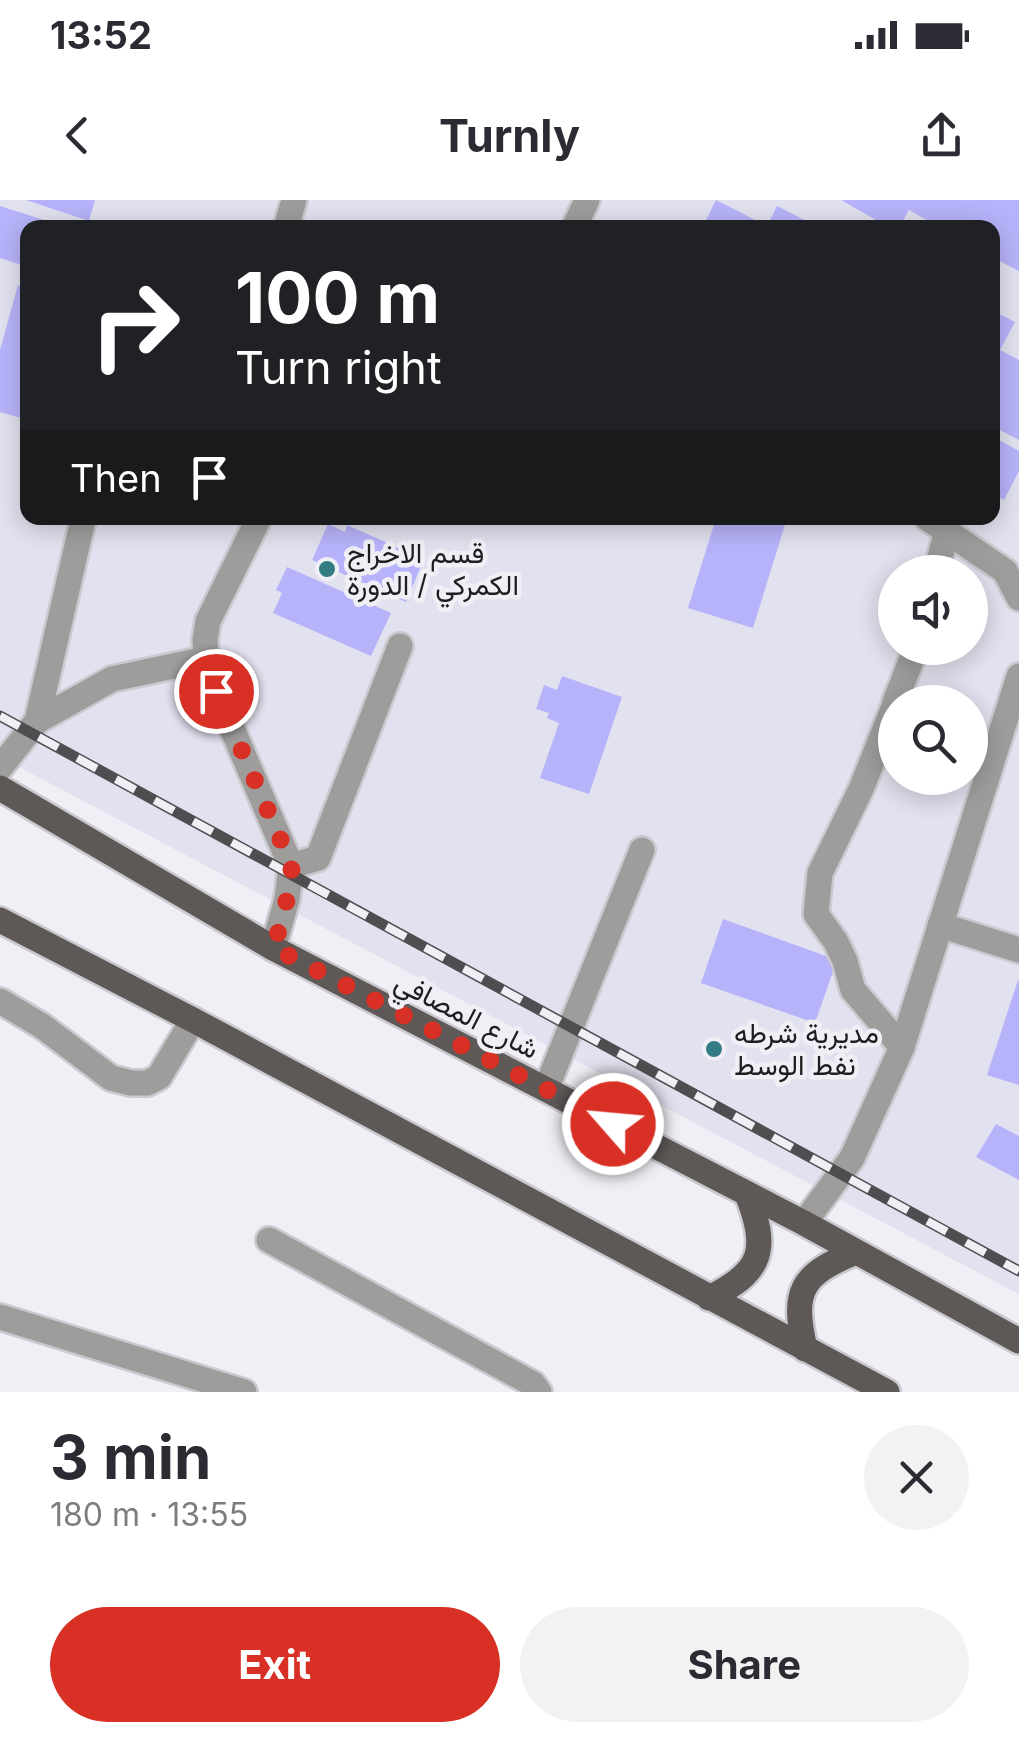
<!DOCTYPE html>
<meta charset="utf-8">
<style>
:root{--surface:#fff;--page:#f2f2f3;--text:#2b2b33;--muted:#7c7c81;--accent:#d93025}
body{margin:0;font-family:Inter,Vazirmatn,sans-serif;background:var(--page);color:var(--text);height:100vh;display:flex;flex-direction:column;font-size:38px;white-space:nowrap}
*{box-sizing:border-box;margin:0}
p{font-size:32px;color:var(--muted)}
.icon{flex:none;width:55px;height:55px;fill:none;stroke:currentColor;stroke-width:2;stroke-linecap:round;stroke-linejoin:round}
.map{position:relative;height:1192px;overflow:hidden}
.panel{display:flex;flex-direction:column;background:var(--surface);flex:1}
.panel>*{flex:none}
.guide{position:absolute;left:20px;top:20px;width:980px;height:305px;border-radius:20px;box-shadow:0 5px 25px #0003;background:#202124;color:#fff;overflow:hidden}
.controls{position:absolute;left:878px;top:355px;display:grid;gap:20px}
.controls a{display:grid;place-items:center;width:110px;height:110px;border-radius:50%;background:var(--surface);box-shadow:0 5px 25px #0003;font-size:50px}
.pin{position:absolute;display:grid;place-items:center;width:85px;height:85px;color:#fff;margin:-42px;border:5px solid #fff;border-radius:50%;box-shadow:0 2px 10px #0007}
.me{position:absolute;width:110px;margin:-55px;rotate:297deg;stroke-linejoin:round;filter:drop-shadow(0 0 8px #0008)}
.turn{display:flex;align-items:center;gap:35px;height:210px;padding:0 50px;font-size:45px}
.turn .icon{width:130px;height:130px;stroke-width:2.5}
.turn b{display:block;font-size:70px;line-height:85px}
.then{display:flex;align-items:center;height:95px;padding:0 50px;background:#0003;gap:20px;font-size:38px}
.round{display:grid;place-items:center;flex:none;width:105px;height:105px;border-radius:52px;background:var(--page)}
.headline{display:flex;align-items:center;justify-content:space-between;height:170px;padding:0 50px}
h1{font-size:60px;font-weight:700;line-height:75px}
.action{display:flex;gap:20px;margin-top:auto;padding:20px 50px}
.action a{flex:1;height:115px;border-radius:60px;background:var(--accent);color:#fff;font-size:40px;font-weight:700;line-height:115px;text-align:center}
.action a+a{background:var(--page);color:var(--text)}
.status{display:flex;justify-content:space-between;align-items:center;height:70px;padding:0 50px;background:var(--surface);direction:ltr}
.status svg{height:28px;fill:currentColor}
header{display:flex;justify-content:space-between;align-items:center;height:130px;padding:0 50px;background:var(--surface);font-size:45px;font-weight:700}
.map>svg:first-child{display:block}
.built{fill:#e1e1ef;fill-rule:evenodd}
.building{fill:#b7b3fa}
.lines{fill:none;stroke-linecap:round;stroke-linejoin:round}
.minor-casing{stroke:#c9c9cf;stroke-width:30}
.major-casing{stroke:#c9c9cf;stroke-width:30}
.minor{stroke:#9f9c9c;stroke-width:25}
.major{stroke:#5e5857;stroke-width:25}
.rail-casing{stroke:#4e4e51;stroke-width:11}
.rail{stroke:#efeff5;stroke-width:8;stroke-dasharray:22;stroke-linecap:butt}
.route{stroke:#d93025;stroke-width:18;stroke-dasharray:0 32.4}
.poi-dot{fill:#347c84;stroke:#efeff5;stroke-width:4}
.labels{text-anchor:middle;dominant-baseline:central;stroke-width:9;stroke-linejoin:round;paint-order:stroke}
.poi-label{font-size:28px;fill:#1e1e20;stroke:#efeff5;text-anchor:start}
.street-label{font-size:28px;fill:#1e1e20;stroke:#efeff5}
</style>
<div class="status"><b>13:52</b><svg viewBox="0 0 49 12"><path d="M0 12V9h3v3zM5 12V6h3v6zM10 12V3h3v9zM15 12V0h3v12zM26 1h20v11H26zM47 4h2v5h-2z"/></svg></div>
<header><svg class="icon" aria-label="back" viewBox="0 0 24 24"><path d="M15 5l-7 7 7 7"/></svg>Turnly<svg class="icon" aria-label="share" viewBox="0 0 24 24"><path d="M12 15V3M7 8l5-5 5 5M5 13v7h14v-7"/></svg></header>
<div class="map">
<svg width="1019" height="1192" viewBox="0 0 1019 1192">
<rect width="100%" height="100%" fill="#efeff5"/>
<path class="built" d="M0,0H1019V1094L0,557ZM28,28H992V318H28ZM895,372H970V448H895ZM895,502H970V578H895Z"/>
<g class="building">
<path d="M26,0H95L89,21Z"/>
<path d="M716,0L767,26L777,6L820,28H702Z"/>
<path d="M841,0H1019V71L992,57V28H940L909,10L899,28H890Z"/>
<path d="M0,6L66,27V28H28V67L0,58Z"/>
<path d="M18,85L28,88V220L0,212V150Z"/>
<path d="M992,110L1015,122L1000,150L1019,160V240L992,226Z"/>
<path d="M992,236L1019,251V271L1004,300L992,294Z"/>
<path d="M716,318H787L753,428L688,408Z"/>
<path d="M328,324L345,332L347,325L424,359L406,402L312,360Z"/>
<path d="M287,367L391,413L371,456L273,413L282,393L276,390Z"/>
<path d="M562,476L622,497L589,594L540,578L559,523L547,518L549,513L536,509L544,485L557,490Z"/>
<path d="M723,719L837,760L815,823L701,783Z"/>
<path d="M1018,780H1019V885L987,875Z"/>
<path d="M996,924L1019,936V980L976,957Z"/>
</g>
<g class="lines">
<defs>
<g id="minor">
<path d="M286,28L294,0"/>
<path d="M574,28L587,0"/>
<path d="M259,318L208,421L205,440L206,459L216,491L291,666L287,699L273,748"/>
<path d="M927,318L1005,371L1019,398"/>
<path d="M936,372L947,331"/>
<path d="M895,502L916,448"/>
<path d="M895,504L861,589L820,673L816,714L836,742L845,761L853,790L902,847"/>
<path d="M37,521L82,324"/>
<path d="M0,568L37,521L112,479L206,459"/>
<path d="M291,666L318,658L400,446"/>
<path d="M940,725L1019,750"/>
<path d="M0,801L42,826L111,878L131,883H147L159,877L193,820"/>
<path d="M546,889L642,650"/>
<path d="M804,1023L852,958L902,847L1019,476"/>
<path d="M269,1040L533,1184L539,1192"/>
<path d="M0,1117L244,1192"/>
</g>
<g id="major">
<path d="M0,588L273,748L804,1023L1019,1141"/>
<path d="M0,720L193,820L887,1192"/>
<path d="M709,1098C763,1072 769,1049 747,994"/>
<path d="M805,1149C792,1091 800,1075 856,1052"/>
</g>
</defs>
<use href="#minor" class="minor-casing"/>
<use href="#major" class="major-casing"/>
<use href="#minor" class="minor"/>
<use href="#major" class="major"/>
<defs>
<path id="rail" d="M0,516L1019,1071"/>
</defs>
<use href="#rail" class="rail-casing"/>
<use href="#rail" class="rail"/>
</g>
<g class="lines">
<path class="route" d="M216,491L292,666L287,699L274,748L613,924"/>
</g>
<g class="poi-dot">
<circle cx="327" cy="369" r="10"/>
<circle cx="714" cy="849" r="10"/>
</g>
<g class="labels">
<g class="poi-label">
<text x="347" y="353">قسم الاخراج<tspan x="347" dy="32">الكمركي / الدورة</tspan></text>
<text x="734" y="833">مديرية شرطه<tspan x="734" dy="32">نفط الوسط</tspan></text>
</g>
<g class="street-label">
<text transform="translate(467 815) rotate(27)">شارع المصافي</text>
</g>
</g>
</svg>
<div class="controls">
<a><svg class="icon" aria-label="sound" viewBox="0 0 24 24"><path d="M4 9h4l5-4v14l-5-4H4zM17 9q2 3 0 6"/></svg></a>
<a><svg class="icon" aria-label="search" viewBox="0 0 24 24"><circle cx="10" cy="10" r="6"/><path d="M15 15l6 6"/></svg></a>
</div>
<div class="pin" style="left:216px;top:491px;background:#d93025"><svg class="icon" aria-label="arrive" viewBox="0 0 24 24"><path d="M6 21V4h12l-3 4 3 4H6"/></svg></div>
<svg class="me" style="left:613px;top:924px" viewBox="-20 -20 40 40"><circle r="17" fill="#d93025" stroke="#fff" stroke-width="3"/><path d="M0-11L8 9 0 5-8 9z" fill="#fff"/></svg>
<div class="guide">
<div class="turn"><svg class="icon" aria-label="right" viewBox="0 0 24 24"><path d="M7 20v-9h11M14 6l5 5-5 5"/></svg><div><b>100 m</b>Turn right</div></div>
<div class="then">Then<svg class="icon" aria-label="arrive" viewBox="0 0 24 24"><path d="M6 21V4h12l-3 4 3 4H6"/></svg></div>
</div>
</div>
<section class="panel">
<div class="headline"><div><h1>3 min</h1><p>180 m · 13:55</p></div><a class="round"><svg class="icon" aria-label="close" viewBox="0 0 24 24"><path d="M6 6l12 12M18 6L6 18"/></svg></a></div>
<div class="action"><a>Exit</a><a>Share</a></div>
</section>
